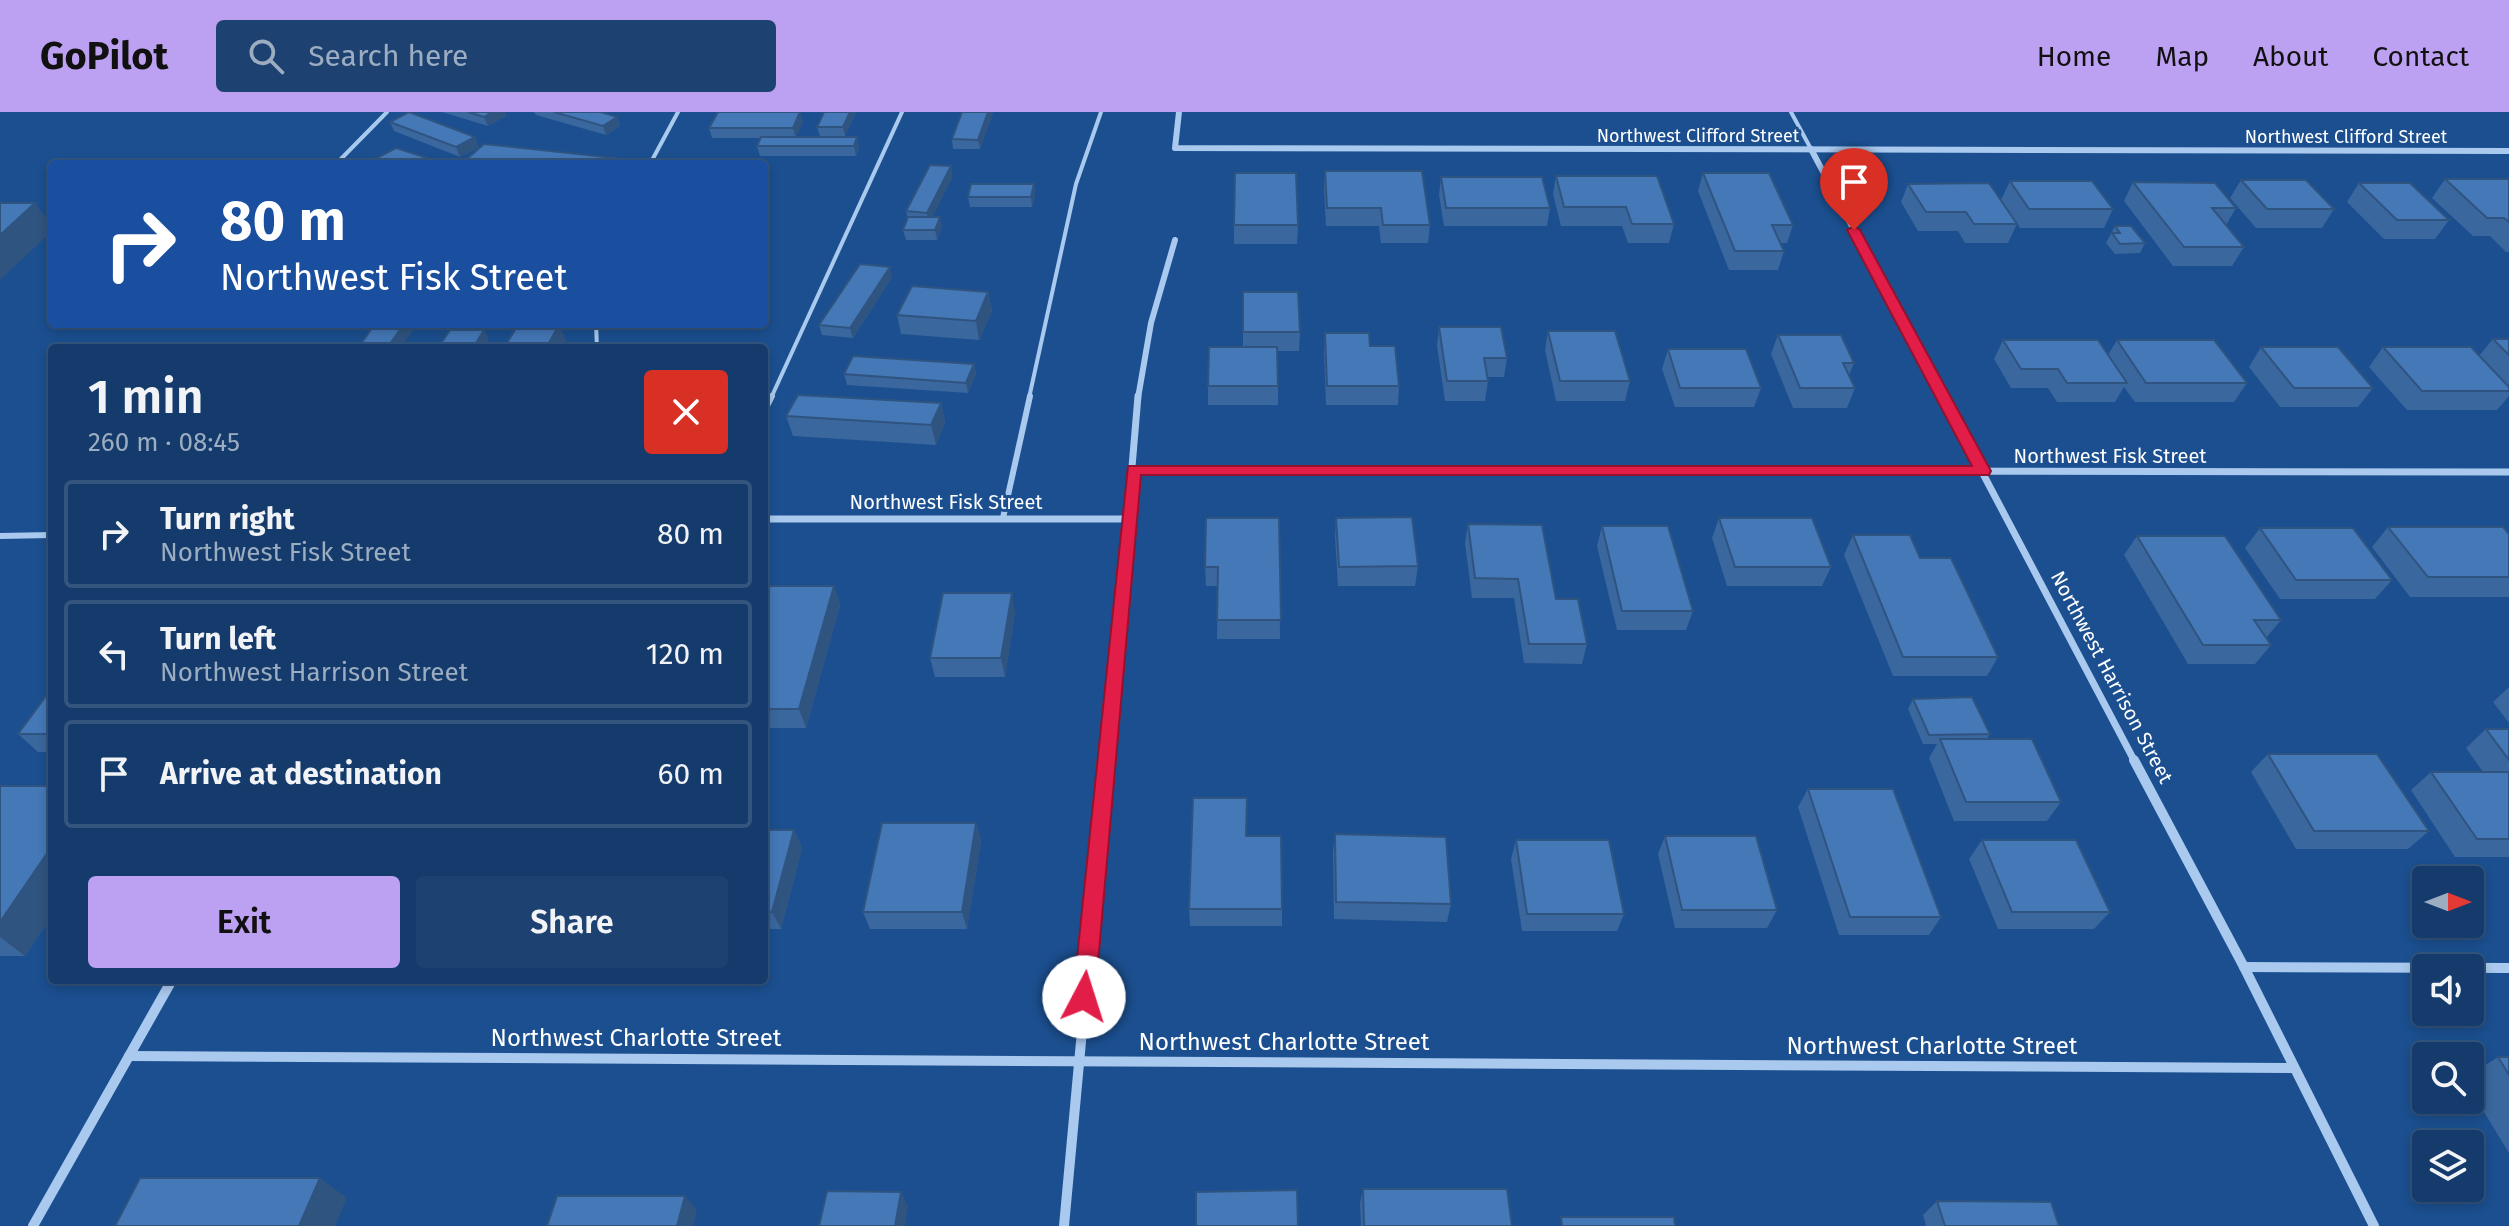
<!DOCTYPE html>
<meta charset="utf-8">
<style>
:root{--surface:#143b6b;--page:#1d4271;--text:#f1f3f6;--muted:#9dadc1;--line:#33557e;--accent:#bca0f2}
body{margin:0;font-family:"Fira Sans",sans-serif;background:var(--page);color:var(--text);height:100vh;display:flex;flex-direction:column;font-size:30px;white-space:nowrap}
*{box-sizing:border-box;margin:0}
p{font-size:26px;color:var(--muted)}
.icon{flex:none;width:44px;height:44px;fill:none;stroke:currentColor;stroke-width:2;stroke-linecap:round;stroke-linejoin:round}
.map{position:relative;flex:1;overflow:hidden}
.panel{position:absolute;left:48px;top:232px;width:720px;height:640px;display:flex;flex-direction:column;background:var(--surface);border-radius:8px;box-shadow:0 4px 12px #0003,0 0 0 2px var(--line)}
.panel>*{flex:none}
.guide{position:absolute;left:48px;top:48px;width:720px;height:168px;border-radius:8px;box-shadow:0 4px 12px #0003,0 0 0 2px var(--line);background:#1a4fa0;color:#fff;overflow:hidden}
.needle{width:52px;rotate:90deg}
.buttons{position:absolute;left:2412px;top:754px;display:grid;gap:16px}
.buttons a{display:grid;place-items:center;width:72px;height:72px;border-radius:8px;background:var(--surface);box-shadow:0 4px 12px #0003,0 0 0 2px var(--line);font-size:40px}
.pin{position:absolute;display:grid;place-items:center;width:68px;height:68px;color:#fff;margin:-82px -34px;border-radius:50% 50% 50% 0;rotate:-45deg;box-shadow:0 0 8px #0007}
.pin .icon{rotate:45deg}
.me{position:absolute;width:88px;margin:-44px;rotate:5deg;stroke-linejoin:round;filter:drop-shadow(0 0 6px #0008)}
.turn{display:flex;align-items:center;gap:28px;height:168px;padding:0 40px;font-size:36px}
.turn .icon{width:104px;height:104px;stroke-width:2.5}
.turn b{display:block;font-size:56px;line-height:68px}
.round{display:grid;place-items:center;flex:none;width:84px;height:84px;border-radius:8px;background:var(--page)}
.summary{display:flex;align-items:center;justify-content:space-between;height:136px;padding:0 40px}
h1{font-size:48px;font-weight:600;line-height:60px}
.button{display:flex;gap:16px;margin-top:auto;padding:16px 40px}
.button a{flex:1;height:92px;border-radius:8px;background:var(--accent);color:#111;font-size:32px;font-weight:600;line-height:92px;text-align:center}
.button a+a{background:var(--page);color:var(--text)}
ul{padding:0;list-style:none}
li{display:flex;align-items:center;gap:24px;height:108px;margin:0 16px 12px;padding:0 24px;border:4px solid var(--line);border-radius:8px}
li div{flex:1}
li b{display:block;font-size:30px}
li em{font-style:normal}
header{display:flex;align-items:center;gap:48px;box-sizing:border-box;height:112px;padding:0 40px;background:var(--accent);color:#111}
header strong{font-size:38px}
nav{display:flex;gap:44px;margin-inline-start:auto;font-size:28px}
.search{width:560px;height:72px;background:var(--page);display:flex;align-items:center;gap:20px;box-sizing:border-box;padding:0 28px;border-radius:8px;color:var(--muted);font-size:30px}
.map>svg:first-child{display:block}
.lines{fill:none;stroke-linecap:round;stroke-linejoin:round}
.service-far1{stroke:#a9c9ee;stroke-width:4}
.service{stroke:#a9c9ee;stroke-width:6}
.minor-far2{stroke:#a9c9ee;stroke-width:6}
.minor-far1{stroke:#a9c9ee;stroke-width:7}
.minor{stroke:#a9c9ee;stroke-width:10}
.wall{fill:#3a679d}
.shaded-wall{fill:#305480}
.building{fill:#4478b7;stroke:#305480;stroke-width:2}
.route{fill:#e11d48;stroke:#92132f;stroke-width:2}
.labels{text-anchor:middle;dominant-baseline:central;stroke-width:6;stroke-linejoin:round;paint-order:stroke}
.far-street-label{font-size:18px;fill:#fff;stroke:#1b4f8f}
.street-label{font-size:20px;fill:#fff;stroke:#1b4f8f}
.near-street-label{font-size:24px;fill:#fff;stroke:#1b4f8f}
</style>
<header>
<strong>GoPilot</strong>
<div class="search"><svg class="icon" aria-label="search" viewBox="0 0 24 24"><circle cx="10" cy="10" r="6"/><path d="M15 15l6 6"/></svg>Search here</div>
<nav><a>Home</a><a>Map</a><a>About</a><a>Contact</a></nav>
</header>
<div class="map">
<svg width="2509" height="1114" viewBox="0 0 2509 1114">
<rect width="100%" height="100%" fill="#1b4f8f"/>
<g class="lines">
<g class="service-far1">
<path d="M1791,0L1811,37"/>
<path d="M336,52L387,0"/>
<path d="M650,52L678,0"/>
<path d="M596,212L597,236"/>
<path d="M771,286L902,0"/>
<path d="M1029,286L1076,72L1101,0"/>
</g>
<g class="service">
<path d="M764,300L772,284"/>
<path d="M1003,406L1030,284"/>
<path d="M0,424L52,423"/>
</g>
<g class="minor-far2">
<path d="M1179,0L1175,36L2509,39"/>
<path d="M1811,37L1943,286"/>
<path d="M1138,286L1151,211L1175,128"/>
</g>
<g class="minor-far1">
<path d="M1942,284L2135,650"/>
<path d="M1134,358L2509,360"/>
<path d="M764,407H1128"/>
<path d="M1107,650L1138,284"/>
</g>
<g class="minor">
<path d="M2134,648L2244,855L2374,1114"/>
<path d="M2244,855L2509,856"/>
<path d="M129,944L2294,956"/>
<path d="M33,1114L172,868"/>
<path d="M1064,1114L1107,648"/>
</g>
</g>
<g class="wall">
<path d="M442,0H504L506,4L488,14Z"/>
<path d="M534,0H601L617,5L620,14L606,23L536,3Z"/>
<path d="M856,0L845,24H820L817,15Z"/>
<path d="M962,0H993L980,37H953L952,27Z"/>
<path d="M390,10L479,35L460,45L394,19Z"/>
<path d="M803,10L796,25H857L859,35L856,44H760L757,34L761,26H712L709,16Z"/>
<path d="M1325,59L1430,113L1428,131H1381L1379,114H1326L1324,78Z"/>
<path d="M1703,61L1793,113L1787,131H1780L1784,139L1778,158H1729L1698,79Z"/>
<path d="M953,64L932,105L942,114L937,128H906L903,118L908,107L906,99Z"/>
<path d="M1556,64L1674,112L1669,131H1628L1622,114H1561L1553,82Z"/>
<path d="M1441,65L1550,96L1547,114H1444L1439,83Z"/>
<path d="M2445,67H2509V140H2506L2490,124H2473L2432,86Z"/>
<path d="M2241,68L2334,97L2322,116H2256L2230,86Z"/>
<path d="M2010,69L2113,97L2104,116H2020L2001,88Z"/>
<path d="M2133,70L2236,96L2226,113L2244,135L2232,154H2173L2124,89Z"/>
<path d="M2359,71L2449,108L2435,127H2384L2347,90Z"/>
<path d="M1034,72L1035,82L1032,95H970L968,85Z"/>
<path d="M1908,72L2017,112L2008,131H1965L1958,119H1918L1901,90Z"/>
<path d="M1234,113H1298L1297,132H1234Z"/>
<path d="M2115,114L2145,131L2140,141L2115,142L2106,131Z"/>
<path d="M892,165L853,226L822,223L819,213Z"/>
<path d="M988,180L992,199L979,228L901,222L897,203Z"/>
<path d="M1243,180L1300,220L1299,239H1278V293H1208V274L1243,235Z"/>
<path d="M1439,215L1507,246L1504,265H1487L1488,269L1485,289H1445L1437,234Z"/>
<path d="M1548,219L1630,269L1625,289H1556L1545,238Z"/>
<path d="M1325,221L1370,234L1399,274L1398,293H1326L1324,241Z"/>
<path d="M1778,223L1854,251L1849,263L1855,276L1847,296H1793L1771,242Z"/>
<path d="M2493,227H2509V284L2497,298H2407L2369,255L2383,235L2479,244Z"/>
<path d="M2003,228L2108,243L2117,228L2247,271L2234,290H2135L2124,275L2115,290H2057L2048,276H2011L1994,247Z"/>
<path d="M2261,235L2373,276L2358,295H2280L2249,255Z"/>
<path d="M1668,237L1761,276L1754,295H1675L1662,257Z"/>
<path d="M974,252L976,262L968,281L847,273L844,262Z"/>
<path d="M941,291L945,310L936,333L793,324L786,304Z"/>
<path d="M1279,406L1280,527H1217L1218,474H1206L1205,455Z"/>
<path d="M1336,406L1418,454L1415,474H1338L1335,425Z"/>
<path d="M1719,406L1831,455L1822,474H1727L1712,426Z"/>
<path d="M1468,412L1556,487L1587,532L1582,552L1524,551L1514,486H1472L1465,431Z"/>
<path d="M1602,414L1693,499L1686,518H1617L1597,434Z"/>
<path d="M2388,415L2509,422V485H2410L2372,435Z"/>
<path d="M2260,416L2392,468L2375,487H2280L2245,436Z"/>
<path d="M1853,423L1920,446L1998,545L1987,564H1893L1844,443Z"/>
<path d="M2137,424L2281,508L2266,526L2271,533L2255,552H2188L2124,443Z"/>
<path d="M764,474H834L840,493L806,616H764Z"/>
<path d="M1015,500L1005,565H935L930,546Z"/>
<path d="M2509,575V611L2493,590Z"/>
<path d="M52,576V640H38L18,622Z"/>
<path d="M1913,587L1990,622L1987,627L2061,690L2047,709H1954L1929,646L1937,632H1923L1908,597Z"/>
<path d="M2486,617H2509V745H2455L2411,678L2431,660H2483L2466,636Z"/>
<path d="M2268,642L2429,719L2408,737H2296L2251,660Z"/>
<path d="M0,674H52V804L25,844H0Z"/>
<path d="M1808,677L1941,805L1929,823H1839L1798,695Z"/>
<path d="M976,711L981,729L967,817H870L863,800Z"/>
<path d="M764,718H794L802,736L781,817H764Z"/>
<path d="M1335,722L1451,792L1447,810L1334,807L1333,740Z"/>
<path d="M1247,724L1282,797V814H1190L1189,797Z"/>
<path d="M1665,724L1777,798L1767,816H1675L1658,742Z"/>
<path d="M1516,728L1624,802L1617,819H1522L1511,747Z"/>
<path d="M1982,728L2110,800L2094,817H1998L1969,747Z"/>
<path d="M2498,945H2509V1041L2470,977V963Z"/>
<path d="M1363,1077L1512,1114H1361L1360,1091Z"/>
<path d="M1937,1089L2059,1114H1926L1923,1103Z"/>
</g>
<g class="shaded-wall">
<path d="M492,0H504L506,4L488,14L484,5Z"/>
<path d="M800,0L803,10L796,26L793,16Z"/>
<path d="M850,0H856L845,24L843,15Z"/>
<path d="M988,0H993L980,37L978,28Z"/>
<path d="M617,5L620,14L606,23L603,14Z"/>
<path d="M475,25L479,35L460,45L456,35Z"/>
<path d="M857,25L859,35L856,44L854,34Z"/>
<path d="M951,54L953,64L929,111L927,101Z"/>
<path d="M1034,72L1035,82L1032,95L1031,85Z"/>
<path d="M35,91L52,114V119L0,168V123Z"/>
<path d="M940,105L942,114L937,128L935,118Z"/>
<path d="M890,155L892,165L853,226L850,216Z"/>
<path d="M988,180L992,199L979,228L976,209Z"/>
<path d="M404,212H409L413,218L400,236H387Z"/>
<path d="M559,213L568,232L566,236H546Z"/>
<path d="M484,218L489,228L484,236H473Z"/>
<path d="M974,252L976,262L968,281L966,271Z"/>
<path d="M941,291L945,310L936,333L931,313Z"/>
<path d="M834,474L840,493L806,616L799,597Z"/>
<path d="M1012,481L1015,500L1005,565L1001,546Z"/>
<path d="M976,711L981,729L967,817L962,800Z"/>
<path d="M794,718L802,736L781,817L772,800Z"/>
<path d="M52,734V804L25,844L0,825V810Z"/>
<path d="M320,1066L347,1086L335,1114H299Z"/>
<path d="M901,1080L908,1094L905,1114H895Z"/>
<path d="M685,1084L697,1098L693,1114H677Z"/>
</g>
<g class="building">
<path d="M409,0L475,25L456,35L390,10Z"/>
<path d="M468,0H492L484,5Z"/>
<path d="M554,0H601L617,5L603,14Z"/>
<path d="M718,0H800L793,16H709Z"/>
<path d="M824,0H850L843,15H817Z"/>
<path d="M962,0H988L978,28L952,27Z"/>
<path d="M761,25H857L854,34H757Z"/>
<path d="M484,32L615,46L610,52H461Z"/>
<path d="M396,36L446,52H384L373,48Z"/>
<path d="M930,53L951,54L927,101L906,99Z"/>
<path d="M1325,59H1422L1430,113H1383L1381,96H1327Z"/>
<path d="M1235,61H1296L1298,113H1234Z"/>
<path d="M1703,61H1769L1793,113H1772L1784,139H1735Z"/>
<path d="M1556,64H1657L1674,112H1632L1626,95H1564Z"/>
<path d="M1441,65H1542L1550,96H1446Z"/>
<path d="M2445,67H2509V110L2504,106H2487Z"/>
<path d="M2241,68H2306L2334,97H2267Z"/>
<path d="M2010,69H2092L2113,97H2029Z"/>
<path d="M2133,70L2215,71L2236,96H2212L2244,135H2184Z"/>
<path d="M1989,71L2017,112H1974L1966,100H1926L1908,72Z"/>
<path d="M2359,71H2410L2449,108H2397Z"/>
<path d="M971,72H1034L1031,85H968Z"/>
<path d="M0,91H35L0,123Z"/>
<path d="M908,105H940L935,118H903Z"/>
<path d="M2115,114H2131L2145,131L2120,132L2112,121H2120Z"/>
<path d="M860,152L890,155L850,216L819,213Z"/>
<path d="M912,174L988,180L976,209L897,203Z"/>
<path d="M1243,180H1298L1300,220H1243Z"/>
<path d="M375,212H404L387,236H358Z"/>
<path d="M518,213H559L546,236H504Z"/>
<path d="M1439,215H1501L1507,246H1484L1488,269H1447Z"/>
<path d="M450,218H484L473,236H438Z"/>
<path d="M1548,219H1615L1630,269H1560Z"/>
<path d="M1325,221H1369L1370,234H1395L1399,274H1327Z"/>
<path d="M1778,223H1841L1854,251H1843L1855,276H1800Z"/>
<path d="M2493,227H2509V243Z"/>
<path d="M2003,228H2098L2127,271H2067L2058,257H2021Z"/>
<path d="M2117,228H2214L2247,271H2146Z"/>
<path d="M655,233H682L681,236H654Z"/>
<path d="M1209,235H1277L1278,274H1208Z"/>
<path d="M2261,235H2338L2373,276H2294Z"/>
<path d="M2383,235H2471L2509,275V279H2422Z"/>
<path d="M1668,237H1746L1761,276H1680Z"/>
<path d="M853,244L974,252L966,271L844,262Z"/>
<path d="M798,283L941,291L931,313L786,304Z"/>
<path d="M1412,405L1418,454L1339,455L1336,406Z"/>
<path d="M1206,406H1279L1281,508H1217L1218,455H1205Z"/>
<path d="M1719,406H1812L1831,455H1735Z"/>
<path d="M1468,412L1542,413L1556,487H1578L1587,532H1529L1518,467L1475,466Z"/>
<path d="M1602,414H1668L1693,499H1622Z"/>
<path d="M2388,415H2503L2509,422V465H2428Z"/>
<path d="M2260,416H2353L2392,468H2296Z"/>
<path d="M1853,423H1910L1920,446H1951L1998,545H1903Z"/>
<path d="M2137,424H2225L2281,508H2254L2271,533H2203Z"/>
<path d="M764,474H834L799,597H764Z"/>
<path d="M943,481H1012L1001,546H930Z"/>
<path d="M52,576V622H18Z"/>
<path d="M1972,585L1990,622L1929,623L1913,587Z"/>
<path d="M2486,617H2509V648Z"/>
<path d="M1940,627H2032L2061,690H1966Z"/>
<path d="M2268,642H2377L2429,719H2314Z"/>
<path d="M2431,660H2509V727H2477Z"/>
<path d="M0,674H52V734L0,810Z"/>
<path d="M1808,677H1893L1941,805H1850Z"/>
<path d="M1193,686H1247L1246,724H1281L1282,797H1189Z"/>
<path d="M882,711H976L962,800H863Z"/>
<path d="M764,718H794L772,800H764Z"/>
<path d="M1335,722L1446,725L1451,792L1336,790Z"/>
<path d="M1665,724H1756L1777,798H1682Z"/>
<path d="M1516,728H1609L1624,802H1527Z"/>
<path d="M1982,728H2076L2110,800H2012Z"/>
<path d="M2498,945H2509V963Z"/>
<path d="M140,1066H320L299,1114H115Z"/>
<path d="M1363,1077H1507L1512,1114H1364Z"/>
<path d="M1297,1078L1298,1114H1196V1080Z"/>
<path d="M827,1079L901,1080L895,1114H819Z"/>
<path d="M557,1084H685L677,1114H547Z"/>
<path d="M1937,1089L2051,1090L2059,1114H1945Z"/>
<path d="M1561,1105H1674L1675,1114H1562Z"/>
</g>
<path class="route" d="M1854,114L1860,118L1991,359L1989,363H1141L1095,885L1092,892L1084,895L1076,892L1073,885L1128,354H1972L1847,118Z"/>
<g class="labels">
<g class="far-street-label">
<text x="1698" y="24">Northwest Clifford Street</text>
<text x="2346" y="25">Northwest Clifford Street</text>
</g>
<g class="street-label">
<text x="2110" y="344">Northwest Fisk Street</text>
<text x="946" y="390">Northwest Fisk Street</text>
<text transform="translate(2112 565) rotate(62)">Northwest Harrison Street</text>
</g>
<g class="near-street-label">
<text x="636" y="926">Northwest Charlotte Street</text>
<text x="1284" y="930">Northwest Charlotte Street</text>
<text x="1932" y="934">Northwest Charlotte Street</text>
</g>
</g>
</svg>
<div class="buttons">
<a><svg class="needle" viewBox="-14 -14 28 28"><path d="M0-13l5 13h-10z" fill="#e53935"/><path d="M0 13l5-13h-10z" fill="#9dadc1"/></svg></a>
<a><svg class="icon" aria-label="sound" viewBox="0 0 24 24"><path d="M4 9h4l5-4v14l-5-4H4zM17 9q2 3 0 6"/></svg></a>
<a><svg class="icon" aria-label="search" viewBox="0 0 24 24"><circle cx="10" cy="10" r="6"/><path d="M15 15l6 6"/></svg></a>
<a><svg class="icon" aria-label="layers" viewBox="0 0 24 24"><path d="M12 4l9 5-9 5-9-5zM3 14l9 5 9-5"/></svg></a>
</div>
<div class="pin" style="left:1854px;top:118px;background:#d93025"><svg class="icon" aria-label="arrive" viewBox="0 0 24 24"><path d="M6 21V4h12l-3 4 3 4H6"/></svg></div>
<svg class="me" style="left:1084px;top:885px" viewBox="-20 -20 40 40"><circle r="19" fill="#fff"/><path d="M0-13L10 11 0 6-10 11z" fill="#e11d48"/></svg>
<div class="guide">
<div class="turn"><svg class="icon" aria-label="right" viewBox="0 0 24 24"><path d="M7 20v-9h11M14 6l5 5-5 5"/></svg><div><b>80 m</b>Northwest Fisk Street</div></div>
</div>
<section class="panel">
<div class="summary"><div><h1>1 min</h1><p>260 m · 08:45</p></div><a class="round" style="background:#d93025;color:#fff"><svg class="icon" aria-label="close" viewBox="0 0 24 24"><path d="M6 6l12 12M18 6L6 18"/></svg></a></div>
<ul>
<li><svg class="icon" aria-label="right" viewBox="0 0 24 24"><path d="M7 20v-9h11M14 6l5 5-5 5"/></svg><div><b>Turn right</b><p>Northwest Fisk Street</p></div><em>80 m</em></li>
<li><svg class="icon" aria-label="left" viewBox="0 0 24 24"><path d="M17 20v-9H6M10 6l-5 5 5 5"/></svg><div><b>Turn left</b><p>Northwest Harrison Street</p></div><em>120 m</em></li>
<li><svg class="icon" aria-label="arrive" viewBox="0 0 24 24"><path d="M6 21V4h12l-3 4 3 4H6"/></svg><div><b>Arrive at destination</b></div><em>60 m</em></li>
</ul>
<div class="button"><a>Exit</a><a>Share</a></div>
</section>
</div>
